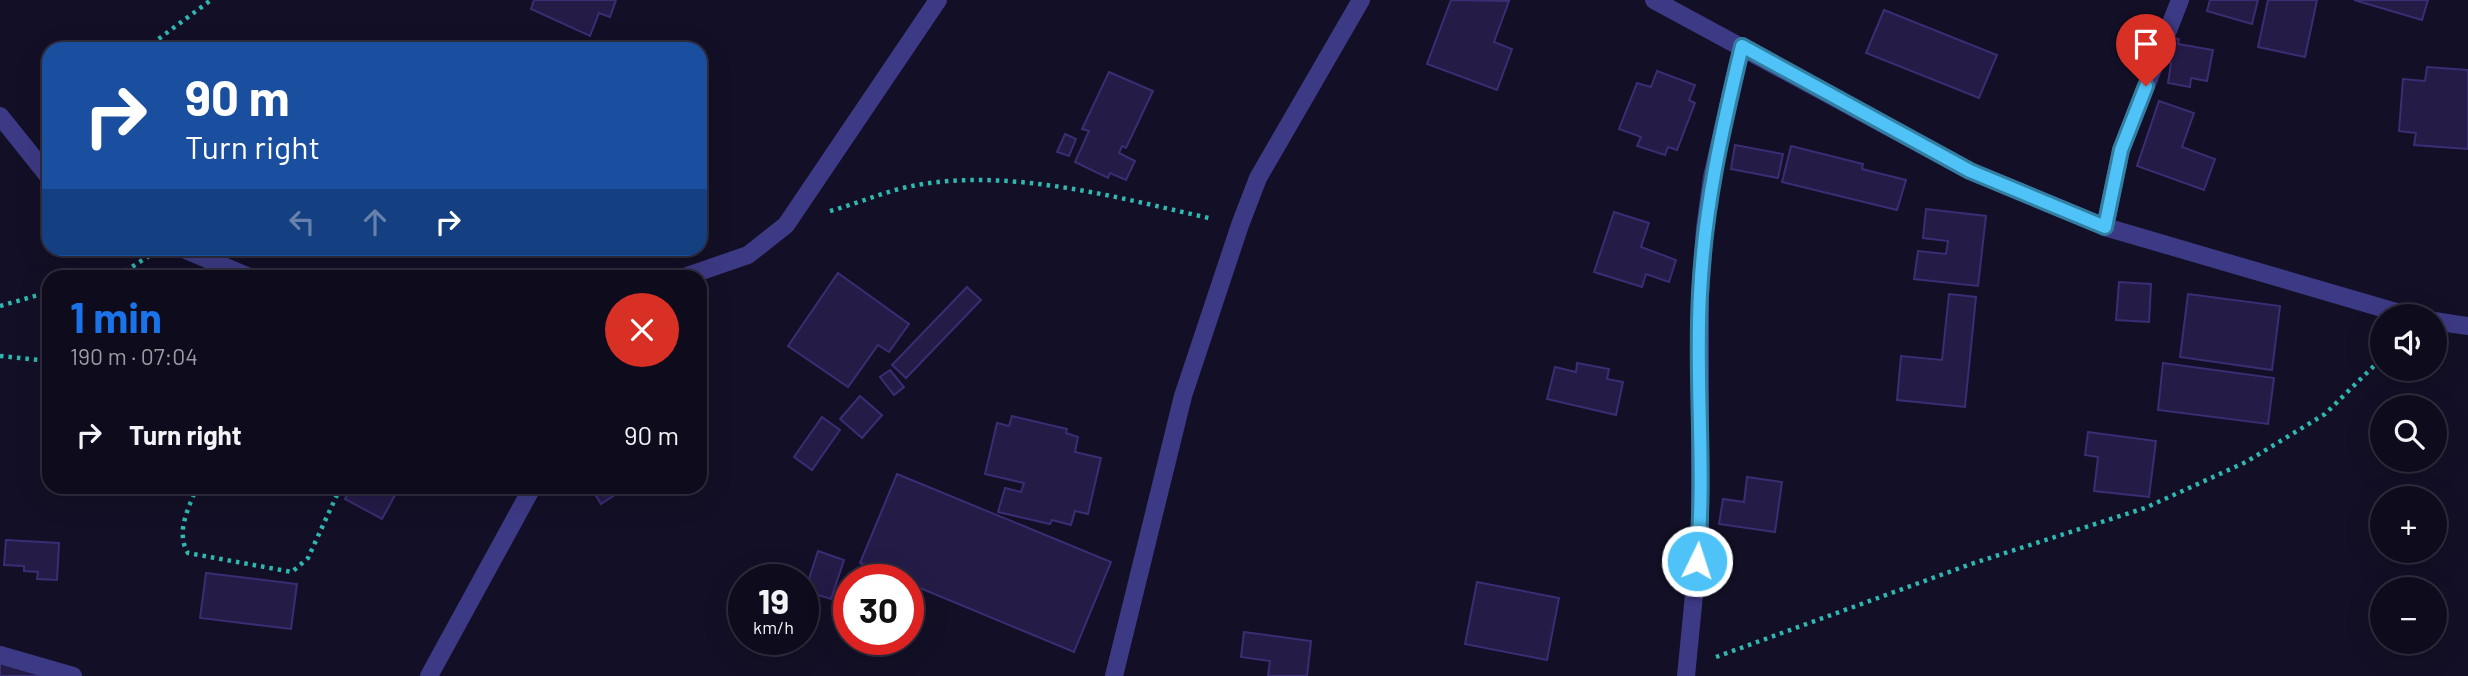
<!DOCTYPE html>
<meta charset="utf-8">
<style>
:root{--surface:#0e0b1c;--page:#171425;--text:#f1f3f6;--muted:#9b9ba3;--line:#2e2b3b;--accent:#1a73e8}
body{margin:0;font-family:Barlow,sans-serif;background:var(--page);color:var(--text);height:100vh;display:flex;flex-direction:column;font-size:26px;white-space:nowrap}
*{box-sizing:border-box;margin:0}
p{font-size:23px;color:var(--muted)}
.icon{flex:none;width:38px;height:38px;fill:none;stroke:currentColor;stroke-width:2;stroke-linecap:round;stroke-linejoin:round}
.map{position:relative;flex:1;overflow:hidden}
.side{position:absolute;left:42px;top:270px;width:665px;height:224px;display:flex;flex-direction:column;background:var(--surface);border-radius:21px;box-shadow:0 7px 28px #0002,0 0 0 2px var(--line)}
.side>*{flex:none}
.guide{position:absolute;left:42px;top:42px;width:665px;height:214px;border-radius:21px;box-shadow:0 7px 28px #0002,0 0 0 2px var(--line);background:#1a4fa0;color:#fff;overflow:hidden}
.buttons{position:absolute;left:2370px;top:304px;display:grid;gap:14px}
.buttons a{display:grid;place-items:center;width:77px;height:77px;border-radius:50%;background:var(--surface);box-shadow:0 7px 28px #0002,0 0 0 2px var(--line);font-size:35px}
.speed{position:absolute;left:728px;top:564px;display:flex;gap:14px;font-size:35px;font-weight:700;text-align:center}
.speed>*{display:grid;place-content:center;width:91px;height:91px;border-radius:50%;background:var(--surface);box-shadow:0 7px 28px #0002,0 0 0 2px var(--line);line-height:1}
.speed small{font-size:18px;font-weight:400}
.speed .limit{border:10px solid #d22;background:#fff;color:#111}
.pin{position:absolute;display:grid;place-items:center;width:60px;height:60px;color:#fff;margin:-72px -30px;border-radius:50% 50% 50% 0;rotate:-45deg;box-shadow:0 0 7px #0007}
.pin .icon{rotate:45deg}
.me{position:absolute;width:77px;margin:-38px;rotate:4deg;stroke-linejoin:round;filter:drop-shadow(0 0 5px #0008)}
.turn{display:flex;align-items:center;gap:24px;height:147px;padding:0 28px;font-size:32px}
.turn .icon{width:91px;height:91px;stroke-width:2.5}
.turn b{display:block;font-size:49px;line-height:60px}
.lanes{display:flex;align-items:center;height:66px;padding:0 28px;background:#0003;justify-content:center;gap:35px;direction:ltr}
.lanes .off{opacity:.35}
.round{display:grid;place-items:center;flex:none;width:74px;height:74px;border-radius:37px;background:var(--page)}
.overview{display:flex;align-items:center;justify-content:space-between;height:119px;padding:0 28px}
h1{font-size:42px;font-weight:700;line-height:52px;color:var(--accent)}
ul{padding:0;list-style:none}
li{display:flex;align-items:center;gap:21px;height:91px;padding:0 28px}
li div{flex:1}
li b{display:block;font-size:26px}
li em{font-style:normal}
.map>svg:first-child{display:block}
.building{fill:#241b47;stroke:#3b2d73;stroke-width:2}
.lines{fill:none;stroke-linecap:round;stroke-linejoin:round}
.path{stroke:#2fb8b0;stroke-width:4.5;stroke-dasharray:3.5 5;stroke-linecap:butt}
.minor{stroke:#3d3a85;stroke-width:18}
.route-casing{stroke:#337fa1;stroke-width:18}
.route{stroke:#4fc3f7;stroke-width:12}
</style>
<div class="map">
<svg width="2468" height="676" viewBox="0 0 2468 676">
<rect width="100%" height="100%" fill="#130f26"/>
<g class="building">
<path d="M534,0H616L610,17L599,13L590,36L531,9Z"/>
<path d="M1451,0L1509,1L1494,42L1512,49L1497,90L1427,64Z"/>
<path d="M2210,0H2258L2252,24L2207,11Z"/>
<path d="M2268,0H2317L2305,57L2258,47Z"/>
<path d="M2354,0H2428L2422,20Z"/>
<path d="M1884,10L1997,55L1979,98L1866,53Z"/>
<path d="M2169,37L2179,39L2178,44L2213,50L2207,81L2191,78L2190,87L2168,83L2171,63L2165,62Z"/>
<path d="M2427,67L2468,70V149L2414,145L2416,133L2399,131L2403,79L2425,81Z"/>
<path d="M1657,71L1695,85L1689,100L1695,103L1677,150L1668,147L1665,155L1637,146L1641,137L1619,129L1637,83L1651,87Z"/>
<path d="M1109,72L1153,91L1126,148L1122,146L1119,153L1135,161L1126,180L1110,173L1108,178L1075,162L1089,131L1082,129Z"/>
<path d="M2159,101L2194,113L2182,147L2215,159L2204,190L2137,166Z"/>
<path d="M1065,134L1076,139L1069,156L1057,152Z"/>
<path d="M1735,145L1783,154L1778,178L1731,169Z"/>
<path d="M1791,146L1863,164L1862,169L1906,180L1897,210L1782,182Z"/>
<path d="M1926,209L1986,216L1978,286L1914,279L1918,251L1946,254L1948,241L1923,238Z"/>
<path d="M1614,212L1649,223L1641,247L1676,260L1669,282L1646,274L1642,287L1594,272Z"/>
<path d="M838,273L909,324L889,352L878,345L848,387L788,346Z"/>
<path d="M2119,282L2151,284L2149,322L2116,320Z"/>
<path d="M967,287L981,300L906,378L892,365Z"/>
<path d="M1949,294L1976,297L1965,407L1897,400L1901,356L1942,360Z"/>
<path d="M2188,294L2280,306L2272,370L2180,357Z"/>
<path d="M1577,363L1609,369L1607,379L1623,382L1616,415L1547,399L1555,367L1576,372Z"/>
<path d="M2163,363L2274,378L2268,424L2158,410Z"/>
<path d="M890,370L904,387L894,395L880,377Z"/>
<path d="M860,396L882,415L862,438L840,419Z"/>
<path d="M1012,416L1067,429L1066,433L1078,437L1075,452L1101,458L1088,514L1075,511L1071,525L1052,520L1050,524L998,512L1005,488L1021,492L1024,483L985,474L997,423L1009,426Z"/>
<path d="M822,417L840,430L812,470L794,457Z"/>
<path d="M2088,432L2156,441L2149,497L2094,491L2098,457L2085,455Z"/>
<path d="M897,474L1111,562L1074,652L908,583V579H898L860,563Z"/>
<path d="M1747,477L1782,482L1775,532L1719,524L1723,499L1744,502Z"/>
<path d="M351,486H400L382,519L345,499Z"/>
<path d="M590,486H628L601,504Z"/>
<path d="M6,540L59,543L57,580L37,579L38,572L24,571V566L4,565Z"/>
<path d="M818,551L844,560L831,599L805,591Z"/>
<path d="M206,573L297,584L291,629L200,618Z"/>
<path d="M1477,582L1559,598L1547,660L1465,644Z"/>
<path d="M1244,632L1311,641L1307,676H1268L1270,661L1241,657Z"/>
<path d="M0,663L45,676H0Z"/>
</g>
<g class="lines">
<g class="path">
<path d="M145,49L211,0"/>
<path d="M41,124L49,118"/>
<path d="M830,211C859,203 888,190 917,185C1012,168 1120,198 1213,219"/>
<path d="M118,276L155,252"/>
<path d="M0,306L49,292"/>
<path d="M0,356L49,361"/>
<path d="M197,486C189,508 175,532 188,553L292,572L308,558L341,486"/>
<path d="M1716,657L1971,564L2145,508L2246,462L2325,414L2382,358"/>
</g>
<g class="minor">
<path d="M1654,0L1970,171L2105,227L2413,317"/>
<path d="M0,116L49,177"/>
<path d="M2105,227L2121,150L2180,0"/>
<path d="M181,248L247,276"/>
<path d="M687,276L748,255L786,225L938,0"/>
<path d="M2434,321L2468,326"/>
<path d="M0,655L73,676"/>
<path d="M429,676L533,486"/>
<path d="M1114,676L1183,396L1240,225L1258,178L1361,0"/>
<path d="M1686,676L1700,534V296L1705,228L1712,177L1742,46"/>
</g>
</g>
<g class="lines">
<defs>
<path id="route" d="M1697,561C1706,472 1695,382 1700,294C1704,209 1722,129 1742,46L1970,171L2105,227L2121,150L2146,86"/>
</defs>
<use href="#route" class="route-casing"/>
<use href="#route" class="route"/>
</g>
</svg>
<div class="buttons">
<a><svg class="icon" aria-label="sound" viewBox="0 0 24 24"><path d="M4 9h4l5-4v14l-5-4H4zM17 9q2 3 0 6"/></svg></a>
<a><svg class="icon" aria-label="search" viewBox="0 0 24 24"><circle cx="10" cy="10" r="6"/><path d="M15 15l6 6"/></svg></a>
<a>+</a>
<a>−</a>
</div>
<div class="speed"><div>19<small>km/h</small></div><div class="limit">30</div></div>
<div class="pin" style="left:2146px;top:86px;background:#d93025"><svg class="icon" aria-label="arrive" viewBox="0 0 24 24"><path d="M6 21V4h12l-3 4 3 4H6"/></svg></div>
<svg class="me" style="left:1697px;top:561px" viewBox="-20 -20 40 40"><circle r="17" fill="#4fc3f7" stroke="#fff" stroke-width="3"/><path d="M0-11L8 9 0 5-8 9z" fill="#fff"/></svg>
<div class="guide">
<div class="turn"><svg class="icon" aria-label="right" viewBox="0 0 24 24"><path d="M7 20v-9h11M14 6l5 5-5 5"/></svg><div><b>90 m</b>Turn right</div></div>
<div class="lanes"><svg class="icon off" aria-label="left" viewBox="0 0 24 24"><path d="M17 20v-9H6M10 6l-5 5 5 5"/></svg><svg class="icon off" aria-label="ahead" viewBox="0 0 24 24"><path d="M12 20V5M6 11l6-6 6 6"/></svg><svg class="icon" aria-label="right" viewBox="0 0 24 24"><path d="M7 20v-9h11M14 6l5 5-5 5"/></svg></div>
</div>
<section class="side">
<div class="overview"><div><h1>1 min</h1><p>190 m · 07:04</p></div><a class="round" style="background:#d93025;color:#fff"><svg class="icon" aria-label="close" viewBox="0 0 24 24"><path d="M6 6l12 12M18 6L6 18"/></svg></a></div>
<ul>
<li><svg class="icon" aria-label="right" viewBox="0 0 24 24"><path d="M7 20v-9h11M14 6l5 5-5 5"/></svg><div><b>Turn right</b></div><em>90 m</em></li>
</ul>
</section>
</div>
